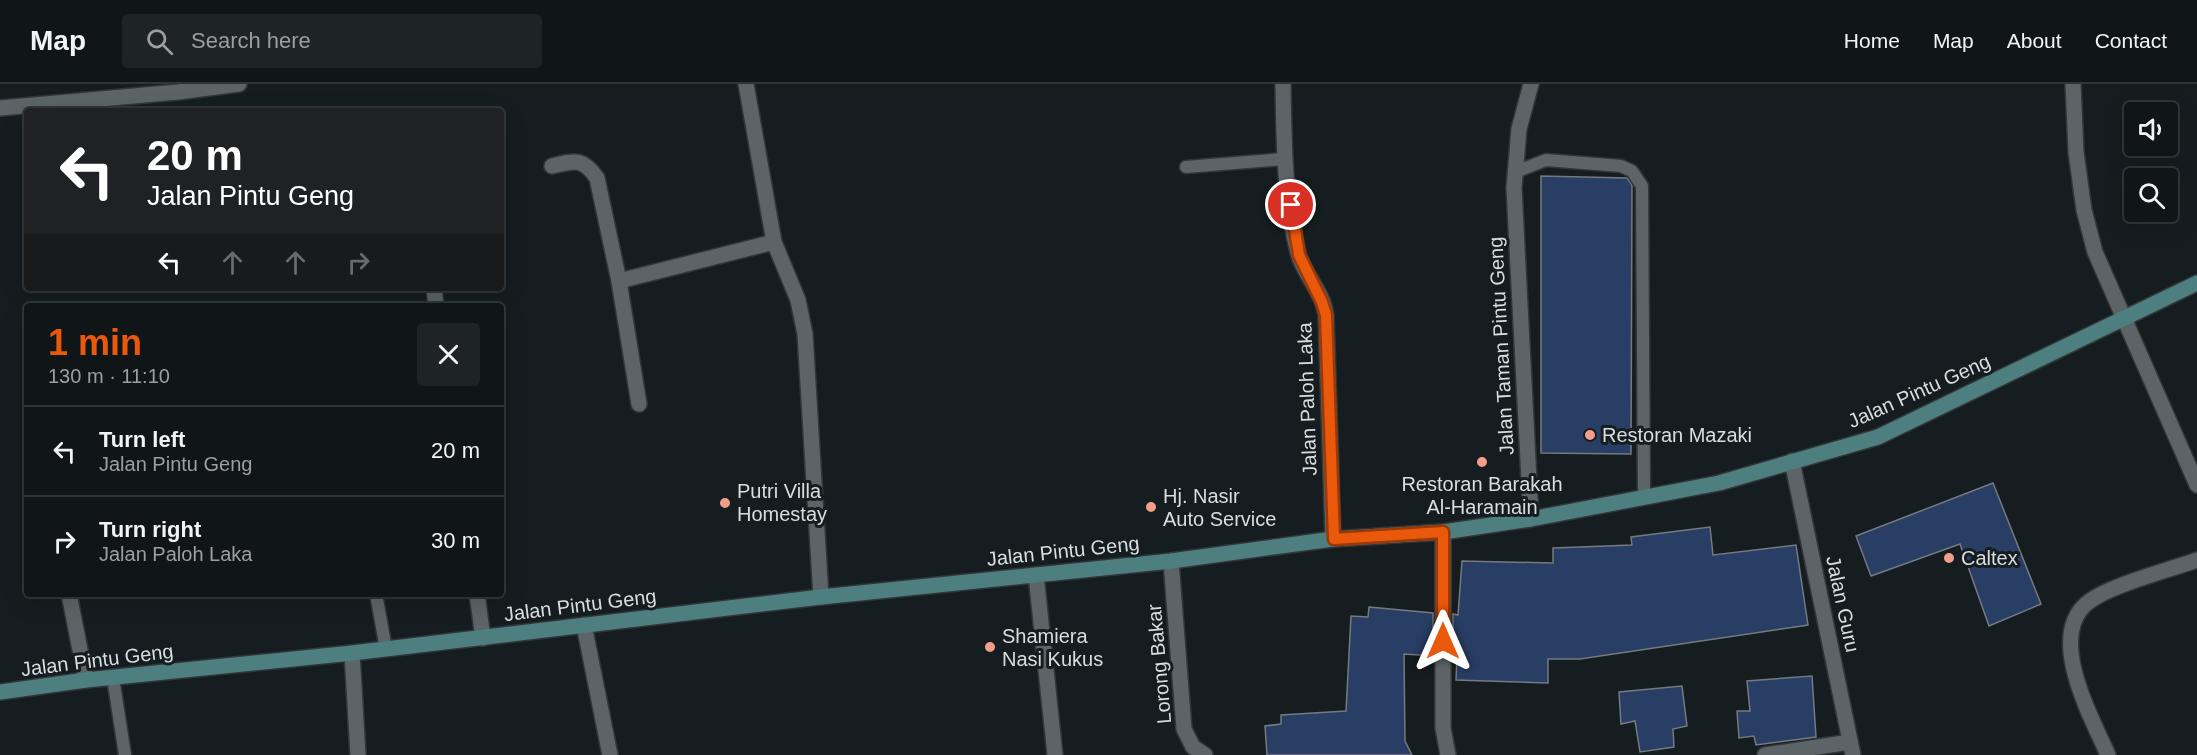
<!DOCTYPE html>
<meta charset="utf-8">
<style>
:root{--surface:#101618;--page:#1e2325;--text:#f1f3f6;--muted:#9c9fa2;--line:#303537;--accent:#ea580c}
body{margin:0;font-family:Helvetica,sans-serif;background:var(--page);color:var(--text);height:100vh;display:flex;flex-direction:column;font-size:22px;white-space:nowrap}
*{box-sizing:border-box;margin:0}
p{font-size:20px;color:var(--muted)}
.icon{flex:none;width:33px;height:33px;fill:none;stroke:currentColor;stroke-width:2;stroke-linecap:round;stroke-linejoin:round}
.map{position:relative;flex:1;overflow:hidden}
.details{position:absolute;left:24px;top:219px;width:480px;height:294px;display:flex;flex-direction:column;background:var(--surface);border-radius:6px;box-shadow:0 6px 24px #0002,0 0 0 2px var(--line)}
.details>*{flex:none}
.top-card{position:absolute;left:24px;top:24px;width:480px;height:183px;border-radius:6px;box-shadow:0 6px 24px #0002,0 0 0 2px var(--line);background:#202124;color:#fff;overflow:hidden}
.buttons{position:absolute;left:2124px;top:18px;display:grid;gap:12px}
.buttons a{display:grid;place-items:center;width:54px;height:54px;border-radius:6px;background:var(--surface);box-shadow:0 6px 24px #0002,0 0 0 2px var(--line);font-size:30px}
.pin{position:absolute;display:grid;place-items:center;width:51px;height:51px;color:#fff;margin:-26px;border:3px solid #fff;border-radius:50%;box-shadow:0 2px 6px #0007}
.me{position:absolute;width:66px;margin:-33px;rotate:0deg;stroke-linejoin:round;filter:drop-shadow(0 0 4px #0008)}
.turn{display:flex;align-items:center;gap:21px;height:126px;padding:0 24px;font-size:27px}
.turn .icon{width:78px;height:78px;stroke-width:2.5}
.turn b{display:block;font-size:42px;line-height:51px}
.lanes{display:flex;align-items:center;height:57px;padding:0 24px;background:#0003;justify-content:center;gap:30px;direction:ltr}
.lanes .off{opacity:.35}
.round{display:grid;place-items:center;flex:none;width:63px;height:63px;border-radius:6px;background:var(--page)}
.headline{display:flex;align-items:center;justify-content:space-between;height:102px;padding:0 24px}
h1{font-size:36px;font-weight:700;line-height:45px;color:var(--accent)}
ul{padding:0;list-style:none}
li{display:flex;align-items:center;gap:18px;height:90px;padding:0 24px;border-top:2px solid var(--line)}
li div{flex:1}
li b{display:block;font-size:22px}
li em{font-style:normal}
header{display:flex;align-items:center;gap:36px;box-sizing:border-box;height:84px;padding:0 30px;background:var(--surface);border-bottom:2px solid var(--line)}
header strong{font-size:28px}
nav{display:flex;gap:33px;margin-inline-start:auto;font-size:21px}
.search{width:420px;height:54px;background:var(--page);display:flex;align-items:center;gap:15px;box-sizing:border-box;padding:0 21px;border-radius:6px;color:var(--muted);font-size:22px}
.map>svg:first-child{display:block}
.building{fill:#293e64;stroke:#757980;stroke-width:1.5}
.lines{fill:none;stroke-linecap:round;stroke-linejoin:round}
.lane-casing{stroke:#323639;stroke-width:15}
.street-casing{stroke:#323639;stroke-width:18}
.secondary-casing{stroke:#323639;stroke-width:18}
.lane{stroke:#5c6467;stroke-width:12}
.street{stroke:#5c6467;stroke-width:15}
.secondary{stroke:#4d7f81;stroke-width:15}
.route-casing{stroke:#983908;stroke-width:15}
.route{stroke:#ea580c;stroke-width:10}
.poi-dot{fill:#f49e89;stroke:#161d20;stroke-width:2}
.labels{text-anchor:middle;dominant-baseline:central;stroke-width:6;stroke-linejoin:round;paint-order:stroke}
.street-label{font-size:20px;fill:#d9dddf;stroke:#161d20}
.poi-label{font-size:20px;fill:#d9dddf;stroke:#161d20;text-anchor:start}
</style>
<header>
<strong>Map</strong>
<div class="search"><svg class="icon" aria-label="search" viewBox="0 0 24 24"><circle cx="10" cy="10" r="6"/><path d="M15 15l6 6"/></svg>Search here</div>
<nav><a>Home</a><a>Map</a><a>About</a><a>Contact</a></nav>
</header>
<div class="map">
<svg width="2197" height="671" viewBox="0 0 2197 671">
<rect width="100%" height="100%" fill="#161d20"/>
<g class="building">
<path d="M1541,92L1627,94L1632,101L1631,370L1541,369Z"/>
<path d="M1993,399L2041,520L1989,542L1960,460L1871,492L1856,452Z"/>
<path d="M1710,443L1713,471L1796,461L1808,541L1580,575H1548V599L1456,596L1457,573H1453V530L1458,531L1462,477L1553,479V464L1632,461L1631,453Z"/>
<path d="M1369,523L1433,529V572L1404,570L1405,657L1412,671H1267L1265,642L1281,640V631L1346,627L1351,532L1368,533Z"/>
<path d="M1812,592L1816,653L1756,661L1754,652L1739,654L1737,627H1750L1747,597Z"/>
<path d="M1682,602L1687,642L1673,645L1674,663L1640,668L1635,637L1621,640L1619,608Z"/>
</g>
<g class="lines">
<defs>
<g id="lane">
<path d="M1186,83L1284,75"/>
<path d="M1518,87L1546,76L1621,82L1632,87L1642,102L1644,413"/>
<path d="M376,510L386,565"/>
<path d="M113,594L125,671"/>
</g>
<g id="street">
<path d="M746,0L774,158L798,216L805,250L821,513"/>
<path d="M1283,0C1284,56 1284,114 1298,169C1304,191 1323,208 1326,231L1333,455"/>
<path d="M2073,0L2076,68L2084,126L2095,168L2197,401"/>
<path d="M0,24L178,8L239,0"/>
<path d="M552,82C576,76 583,74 597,94L619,197L639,320"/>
<path d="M619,197L774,158"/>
<path d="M434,204L436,222"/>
<path d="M1792,377L1853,671"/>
<path d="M1531,435L1514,104L1519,45L1531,0"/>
<path d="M1443,448V644L1448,671"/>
<path d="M1171,477L1184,645L1193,663L1205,671"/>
<path d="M1036,491L1055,671"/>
<path d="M69,510L86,596"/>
<path d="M477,510L483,554"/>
<path d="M584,541L610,671"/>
<path d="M352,569L358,671"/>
<path d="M1765,671L1850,658"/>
<path d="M2108,671C2092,634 2047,555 2086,520C2106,502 2169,486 2197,476"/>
</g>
<path id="secondary" d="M0,608L86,596L352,569L821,513L1171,477L1333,455L1443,448L1531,435L1719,399L1878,353L2197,199"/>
</defs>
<use href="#lane" class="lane-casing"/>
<use href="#street" class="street-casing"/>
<use href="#secondary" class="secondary-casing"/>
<use href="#lane" class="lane"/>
<use href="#street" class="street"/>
<use href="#secondary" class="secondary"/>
</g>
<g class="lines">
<defs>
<path id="route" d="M1291,121L1299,171L1322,218L1326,231L1334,455L1443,448V557"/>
</defs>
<use href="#route" class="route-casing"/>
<use href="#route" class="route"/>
</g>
<g class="poi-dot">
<circle cx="1590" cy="351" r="6"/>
<circle cx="1482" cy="378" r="6"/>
<circle cx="725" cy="419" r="6"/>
<circle cx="1151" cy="423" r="6"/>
<circle cx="1949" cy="474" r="6"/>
<circle cx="990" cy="563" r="6"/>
</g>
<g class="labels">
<g class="street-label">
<text transform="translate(1501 262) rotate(-93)">Jalan Taman Pintu Geng</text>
<text transform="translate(1919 307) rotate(-24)">Jalan Pintu Geng</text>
<text transform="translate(1307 315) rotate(-92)">Jalan Paloh Laka</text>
<text transform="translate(1063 467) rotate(-6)">Jalan Pintu Geng</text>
<text transform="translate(1843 520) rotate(78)">Jalan Guru</text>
<text transform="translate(580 521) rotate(-7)">Jalan Pintu Geng</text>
<text transform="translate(97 576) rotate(-7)">Jalan Pintu Geng</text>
<text transform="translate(1159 580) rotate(-95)">Lorong Bakar</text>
</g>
<g class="poi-label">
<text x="1602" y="351">Restoran Mazaki</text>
<text x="1482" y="400" text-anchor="middle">Restoran Barakah<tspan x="1482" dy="23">Al-Haramain</tspan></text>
<text x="737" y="407">Putri Villa<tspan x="737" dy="23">Homestay</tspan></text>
<text x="1163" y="412">Hj. Nasir<tspan x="1163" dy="23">Auto Service</tspan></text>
<text x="1961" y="474">Caltex</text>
<text x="1002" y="552">Shamiera<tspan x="1002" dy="23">Nasi Kukus</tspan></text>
</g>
</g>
</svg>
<div class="buttons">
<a><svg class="icon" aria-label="sound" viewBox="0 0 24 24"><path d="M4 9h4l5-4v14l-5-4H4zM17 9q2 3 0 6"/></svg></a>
<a><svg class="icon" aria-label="search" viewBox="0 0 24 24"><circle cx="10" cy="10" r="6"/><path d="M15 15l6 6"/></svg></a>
</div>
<div class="pin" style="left:1291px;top:121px;background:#d93025"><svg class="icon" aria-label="arrive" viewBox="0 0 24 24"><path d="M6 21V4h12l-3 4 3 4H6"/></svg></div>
<svg class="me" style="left:1443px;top:557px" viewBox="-20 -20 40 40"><path d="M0-17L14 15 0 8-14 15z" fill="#ea580c" stroke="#fff" stroke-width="4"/></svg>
<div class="top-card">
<div class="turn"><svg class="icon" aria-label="left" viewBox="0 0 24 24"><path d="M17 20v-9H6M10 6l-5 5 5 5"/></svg><div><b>20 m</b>Jalan Pintu Geng</div></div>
<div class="lanes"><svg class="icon" aria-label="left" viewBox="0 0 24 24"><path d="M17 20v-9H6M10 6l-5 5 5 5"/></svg><svg class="icon off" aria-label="ahead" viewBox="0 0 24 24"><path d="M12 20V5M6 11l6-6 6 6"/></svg><svg class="icon off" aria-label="ahead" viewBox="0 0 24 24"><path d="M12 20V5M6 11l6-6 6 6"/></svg><svg class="icon off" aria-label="right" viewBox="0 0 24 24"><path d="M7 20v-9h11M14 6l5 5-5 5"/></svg></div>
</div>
<section class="details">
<div class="headline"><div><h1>1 min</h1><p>130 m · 11:10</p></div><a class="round"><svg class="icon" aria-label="close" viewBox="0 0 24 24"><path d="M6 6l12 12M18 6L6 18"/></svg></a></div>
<ul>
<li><svg class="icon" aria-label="left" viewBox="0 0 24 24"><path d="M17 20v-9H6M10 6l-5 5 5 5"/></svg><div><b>Turn left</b><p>Jalan Pintu Geng</p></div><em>20 m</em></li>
<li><svg class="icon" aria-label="right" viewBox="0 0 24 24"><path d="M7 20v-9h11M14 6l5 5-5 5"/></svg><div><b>Turn right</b><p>Jalan Paloh Laka</p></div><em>30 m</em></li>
</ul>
</section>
</div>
